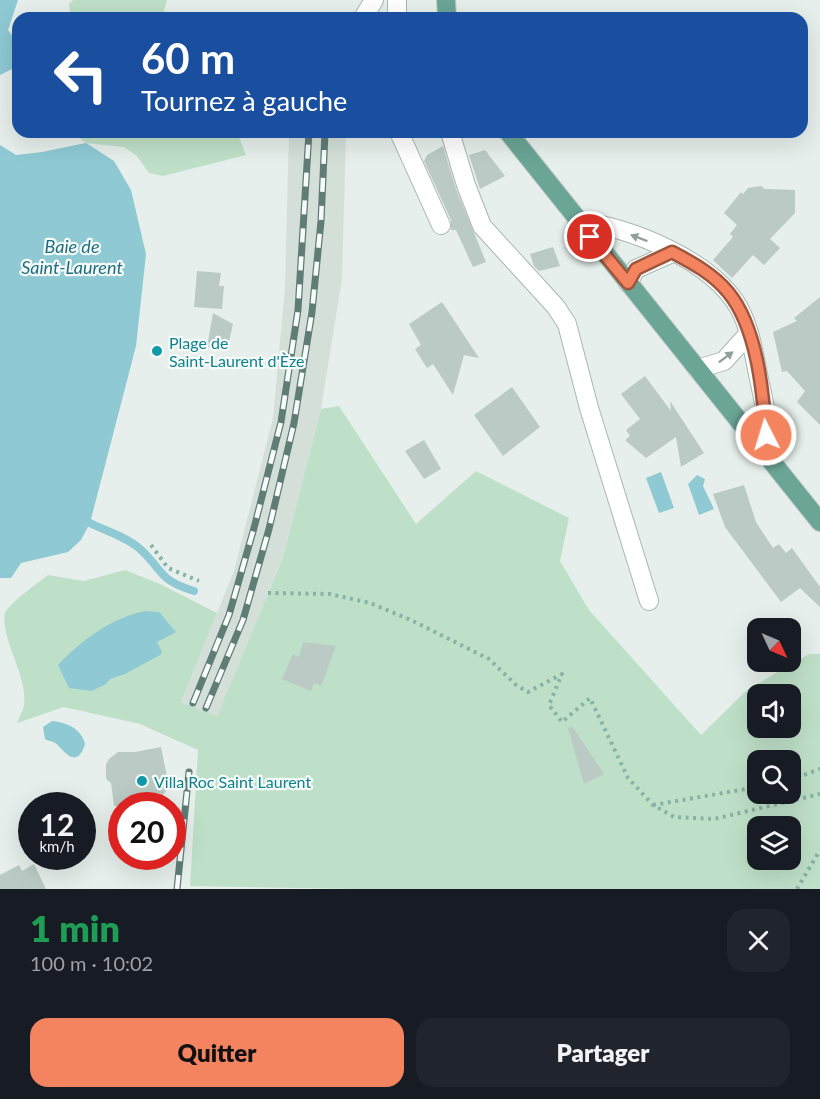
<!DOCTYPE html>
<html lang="fr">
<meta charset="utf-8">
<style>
:root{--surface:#171b24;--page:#20242c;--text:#f1f3f6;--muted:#9ea1a6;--accent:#f4845f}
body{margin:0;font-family:Lato,sans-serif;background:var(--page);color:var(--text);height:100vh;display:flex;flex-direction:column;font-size:22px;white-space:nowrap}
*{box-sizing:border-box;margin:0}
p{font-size:20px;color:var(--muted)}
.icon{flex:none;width:33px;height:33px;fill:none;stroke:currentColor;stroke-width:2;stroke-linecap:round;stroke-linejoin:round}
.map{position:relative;height:889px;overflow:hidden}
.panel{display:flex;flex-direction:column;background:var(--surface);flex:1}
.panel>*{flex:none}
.banner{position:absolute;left:12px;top:12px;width:796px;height:126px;border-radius:18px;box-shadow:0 6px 24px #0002;background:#1a4fa0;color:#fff;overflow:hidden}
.needle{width:39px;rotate:134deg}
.fabs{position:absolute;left:747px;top:618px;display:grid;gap:12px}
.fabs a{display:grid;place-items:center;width:54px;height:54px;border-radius:12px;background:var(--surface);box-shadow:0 6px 24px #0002;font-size:30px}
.speed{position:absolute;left:18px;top:792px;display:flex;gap:12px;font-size:30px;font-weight:700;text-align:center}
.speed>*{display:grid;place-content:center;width:78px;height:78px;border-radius:50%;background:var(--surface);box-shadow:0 6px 24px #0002;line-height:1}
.speed small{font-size:15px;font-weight:400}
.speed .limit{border:9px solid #d22;background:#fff;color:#111}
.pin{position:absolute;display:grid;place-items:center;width:51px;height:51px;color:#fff;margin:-26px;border:3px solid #fff;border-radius:50%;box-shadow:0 2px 6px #0007}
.me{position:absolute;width:66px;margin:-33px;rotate:355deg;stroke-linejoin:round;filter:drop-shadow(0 0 4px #0008)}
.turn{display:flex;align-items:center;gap:21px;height:126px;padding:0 30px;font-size:27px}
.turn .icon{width:78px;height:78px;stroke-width:2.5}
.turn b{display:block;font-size:42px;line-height:51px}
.round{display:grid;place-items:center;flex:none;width:63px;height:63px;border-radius:18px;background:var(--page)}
.headline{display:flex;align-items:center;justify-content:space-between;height:102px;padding:0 30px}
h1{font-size:36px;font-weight:800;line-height:45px;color:#1e9e55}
.primary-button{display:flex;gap:12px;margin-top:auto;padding:12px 30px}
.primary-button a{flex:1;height:69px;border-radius:18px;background:var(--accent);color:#111;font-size:24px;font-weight:800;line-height:69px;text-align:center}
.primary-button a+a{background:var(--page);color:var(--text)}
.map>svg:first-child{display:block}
.built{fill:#d4dfda}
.green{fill:#bfe0c8;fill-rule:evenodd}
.water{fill:#8ec9d4}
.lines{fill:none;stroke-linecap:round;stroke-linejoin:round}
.stream{stroke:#8ec9d4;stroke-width:8}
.building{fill:#bbcac4}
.minor-casing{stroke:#a8b8b2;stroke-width:20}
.major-casing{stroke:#c2cac8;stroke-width:20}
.path{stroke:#86b3a5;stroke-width:4;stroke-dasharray:3 4.5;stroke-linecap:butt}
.minor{stroke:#fff;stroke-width:18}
.major{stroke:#6aa596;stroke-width:18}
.rail-casing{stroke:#5f7d75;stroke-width:7}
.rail{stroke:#f7fbf9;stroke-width:4.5;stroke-dasharray:14;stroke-linecap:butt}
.oneway{fill:#92a09c}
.route-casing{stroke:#9f563e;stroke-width:15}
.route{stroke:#f4845f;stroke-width:10}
.culture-dot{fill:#0f9aa8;stroke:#f7fbf9;stroke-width:2}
.labels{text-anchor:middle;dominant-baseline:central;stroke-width:4.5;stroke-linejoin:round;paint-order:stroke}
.culture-label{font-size:16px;fill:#0d838f;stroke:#f7fbf9;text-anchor:start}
.water-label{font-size:18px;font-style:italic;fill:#1c6f80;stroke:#f7fbf9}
</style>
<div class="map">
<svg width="820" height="889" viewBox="0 0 820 889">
<rect width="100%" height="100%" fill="#e6efeb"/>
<path class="built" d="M289,132H346L342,279L321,409L283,556L217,716L181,702L234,571L273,418L285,287Z"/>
<g class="green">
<path d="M73,0H167L162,18H71L69,4Z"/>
<path d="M72,132H237L246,155L163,176L149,173L137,156L124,147L86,143Z"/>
<path d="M339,406L416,524L476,471L569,518L560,561L589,610L701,735L747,690L809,654H820V889H353L190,886L198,750L140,724L64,707L17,723C19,718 23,711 24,705C28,675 0,640 5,612C16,598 34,586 48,575L84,581L125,570L160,584L217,613L181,702L217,716L283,557L321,409ZM758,694H790V728H758ZM758,760H790V794H758ZM758,826H790V860H758Z"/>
</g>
<g class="water">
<path d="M0,0H18L8,30L18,43V66L0,75Z"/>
<path d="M86,143L114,161L131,190L146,254L136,346L90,523L81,540L68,552L21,563L11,578H0V145L16,155L42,152Z"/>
<path d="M661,472L674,508L659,513L646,478Z"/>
<path d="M697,475L705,479L703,486L714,509L699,515L688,484Z"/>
<path d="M145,611L159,612L176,632L157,642L162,652L160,655L125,674L110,679L106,684L92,691L69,688L58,665C82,640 111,618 145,611Z"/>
<path d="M52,721C66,722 82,729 85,744C76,773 62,747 55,743C52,741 48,741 45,739L43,727Z"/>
</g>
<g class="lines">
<path class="stream" d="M90,523C106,531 127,537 140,549C164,571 158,580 194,591"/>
</g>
<g class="building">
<path d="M443,146L456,189L486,262L473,267L456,230H451V220L424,161L427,155Z"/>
<path d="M485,150L505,176L480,189L469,155Z"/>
<path d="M761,186L765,189L795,190V213L770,239L780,248L764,265L753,255L732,278L713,260L733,237L730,234L737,225L724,213L741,192L743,194L748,188Z"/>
<path d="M553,247L560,266L539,271L534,266L530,254Z"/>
<path d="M197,271L221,273L219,286H224L222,309L194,307Z"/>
<path d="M820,297V425L797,402L805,391L787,371L782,372L773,332L797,321L794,318Z"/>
<path d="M442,302L479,358L464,355L453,395L433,364L427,368L415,349L421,345L409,324Z"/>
<path d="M213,313L233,324L227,351L207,347Z"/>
<path d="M645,376L671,411L670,401L704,453L681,467L676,437L646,458L625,440L630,436L626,430L640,419L621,394Z"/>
<path d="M512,387L540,427L503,456L474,415Z"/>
<path d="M424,440L441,469L424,479L405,451Z"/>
<path d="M744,485L756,522L773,548L779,544L786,553L792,548L820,587V607L800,588L781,602L725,527L713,494Z"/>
<path d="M303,642L336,646L321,686L314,683L311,691L282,679L293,654L299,657Z"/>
<path d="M572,726L604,774L584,784L568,728Z"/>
<path d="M161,747L169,786L156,806H114L111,783L106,779V764L109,759L118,752H135Z"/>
<path d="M34,864L46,889H0V875L19,865L22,871Z"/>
</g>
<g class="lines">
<defs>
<g id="minor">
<path d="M397,0V18"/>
<path d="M363,18L374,0"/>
<path d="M399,132L441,225"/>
<path d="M450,132L466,185L482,226L556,307L567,324L589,408L649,601"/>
<path d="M577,221C629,226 713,261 739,308C751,330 754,356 759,379C762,393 769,421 766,434C765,438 761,443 759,446"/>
<path d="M628,283L636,269L672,253"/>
<path d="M697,369L724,361L749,333"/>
</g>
<g id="major">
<path d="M446,0L447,18"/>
<path d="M508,132L820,522"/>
</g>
</defs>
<use href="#minor" class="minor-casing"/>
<use href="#major" class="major-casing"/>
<g class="path">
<path d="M151,545L168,568L199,581"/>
<path d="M268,593L330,594L370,603L411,620L489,659L516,685L528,692L562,674L549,705L562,722L590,698L628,778L653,805L674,817L714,819L820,794"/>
<path d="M790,780L820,769"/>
<path d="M653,805L758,787"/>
<path d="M797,889L820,850"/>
</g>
<use href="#minor" class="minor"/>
<use href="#major" class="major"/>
<defs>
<g id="rail">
<path d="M193,703L229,615L254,528L281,422L298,310L309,132"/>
<path d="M206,708L243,620L269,529L294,423L312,312L321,221L325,133"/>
<path d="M177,889L189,772"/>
</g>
</defs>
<use href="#rail" class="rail-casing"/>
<use href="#rail" class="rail"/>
</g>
<defs><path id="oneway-solid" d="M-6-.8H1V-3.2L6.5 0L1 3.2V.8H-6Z" transform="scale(1.5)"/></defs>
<g class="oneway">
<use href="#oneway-solid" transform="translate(639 238) rotate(-159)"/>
<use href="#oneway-solid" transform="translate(726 357) rotate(-37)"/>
</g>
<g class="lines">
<defs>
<path id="route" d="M590,237L628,283L636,269L672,252C693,263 713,274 728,292C757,327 763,391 766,435"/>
</defs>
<use href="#route" class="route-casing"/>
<use href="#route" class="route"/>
</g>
<g class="culture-dot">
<circle cx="157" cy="351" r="6"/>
<circle cx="142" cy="781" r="6"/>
</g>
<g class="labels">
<g class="culture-label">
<text x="169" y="342">Plage de<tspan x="169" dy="18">Saint-Laurent d'Èze</tspan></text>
<text x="154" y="781">Villa Roc Saint Laurent</text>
</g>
<g class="water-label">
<text x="72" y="246">Baie de<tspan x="72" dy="21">Saint-Laurent</tspan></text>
</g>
</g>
</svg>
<div class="fabs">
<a><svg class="needle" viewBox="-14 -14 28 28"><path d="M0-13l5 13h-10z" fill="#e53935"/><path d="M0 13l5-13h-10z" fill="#9ea1a6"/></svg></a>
<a><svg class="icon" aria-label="sound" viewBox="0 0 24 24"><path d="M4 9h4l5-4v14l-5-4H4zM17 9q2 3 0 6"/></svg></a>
<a><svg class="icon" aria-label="search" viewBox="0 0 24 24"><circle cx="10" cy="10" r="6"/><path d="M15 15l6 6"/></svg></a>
<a><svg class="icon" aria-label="layers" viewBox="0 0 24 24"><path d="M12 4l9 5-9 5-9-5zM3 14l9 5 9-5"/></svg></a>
</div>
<div class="speed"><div>12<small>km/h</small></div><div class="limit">20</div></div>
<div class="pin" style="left:590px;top:237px;background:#d93025"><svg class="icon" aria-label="arrive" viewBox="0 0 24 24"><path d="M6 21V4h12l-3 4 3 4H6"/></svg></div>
<svg class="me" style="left:766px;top:435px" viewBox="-20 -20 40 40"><circle r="17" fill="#f4845f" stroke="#fff" stroke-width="3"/><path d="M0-11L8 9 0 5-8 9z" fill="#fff"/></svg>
<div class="banner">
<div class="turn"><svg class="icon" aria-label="left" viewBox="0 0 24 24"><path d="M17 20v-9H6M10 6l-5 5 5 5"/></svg><div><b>60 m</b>Tournez à gauche</div></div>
</div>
</div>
<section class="panel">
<div class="headline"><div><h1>1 min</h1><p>100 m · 10:02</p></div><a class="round"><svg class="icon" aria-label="close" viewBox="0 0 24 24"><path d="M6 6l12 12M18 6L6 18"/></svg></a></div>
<div class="primary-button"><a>Quitter</a><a>Partager</a></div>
</section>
